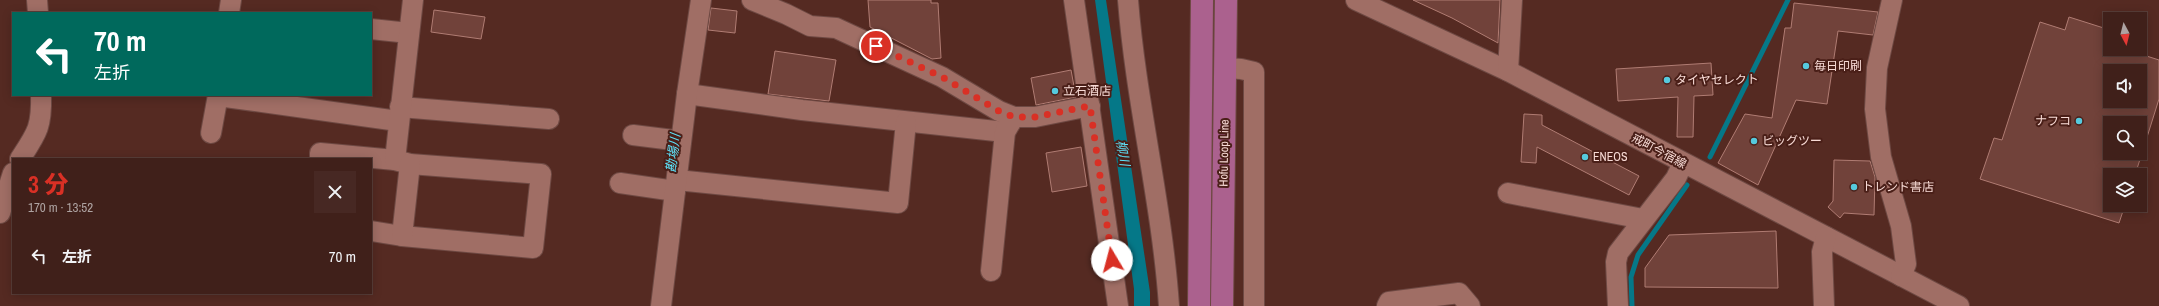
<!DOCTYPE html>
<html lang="ja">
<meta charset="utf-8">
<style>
:root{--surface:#40201a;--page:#472823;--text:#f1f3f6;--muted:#aea3a2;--line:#593e39;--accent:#d93025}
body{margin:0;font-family:"Archivo Narrow","Noto Sans JP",sans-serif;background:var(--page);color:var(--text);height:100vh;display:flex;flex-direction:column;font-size:15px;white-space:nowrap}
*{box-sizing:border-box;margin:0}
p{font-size:13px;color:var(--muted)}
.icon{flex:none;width:22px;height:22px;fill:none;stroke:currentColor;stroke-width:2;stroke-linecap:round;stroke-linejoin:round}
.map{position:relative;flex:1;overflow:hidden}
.side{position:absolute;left:12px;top:158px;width:360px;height:136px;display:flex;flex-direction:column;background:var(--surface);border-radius:0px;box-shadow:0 2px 10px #0003,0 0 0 1px var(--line)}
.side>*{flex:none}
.guide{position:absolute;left:12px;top:12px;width:360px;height:84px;border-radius:0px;box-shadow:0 2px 10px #0003,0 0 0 1px var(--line);background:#00695c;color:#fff;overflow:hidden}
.needle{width:26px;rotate:173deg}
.buttons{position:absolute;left:2103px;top:12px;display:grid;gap:8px}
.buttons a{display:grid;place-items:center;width:44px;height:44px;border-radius:0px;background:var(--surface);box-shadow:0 2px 10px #0003,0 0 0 1px var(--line);font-size:20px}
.pin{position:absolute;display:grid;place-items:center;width:34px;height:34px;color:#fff;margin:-17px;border:2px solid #fff;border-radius:50%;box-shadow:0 1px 4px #0007}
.me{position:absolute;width:44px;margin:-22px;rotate:352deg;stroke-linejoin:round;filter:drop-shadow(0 0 3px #0008)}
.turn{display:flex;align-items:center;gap:14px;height:84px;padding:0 16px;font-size:18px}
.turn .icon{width:52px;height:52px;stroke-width:2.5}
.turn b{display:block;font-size:28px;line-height:34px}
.round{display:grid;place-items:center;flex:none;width:42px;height:42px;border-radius:0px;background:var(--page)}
.overview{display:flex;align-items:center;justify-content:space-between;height:68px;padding:0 16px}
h1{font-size:24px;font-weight:800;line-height:30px;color:var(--accent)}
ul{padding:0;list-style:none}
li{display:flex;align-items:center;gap:12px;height:60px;padding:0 16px}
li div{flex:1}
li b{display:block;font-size:15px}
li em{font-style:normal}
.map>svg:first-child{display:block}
.water{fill:#057888}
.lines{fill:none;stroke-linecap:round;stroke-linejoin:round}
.stream{stroke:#057888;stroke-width:5}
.building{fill:#71423a;stroke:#b07c73;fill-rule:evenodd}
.minor-casing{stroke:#6e4943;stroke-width:22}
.major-casing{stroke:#6e4943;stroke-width:24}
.minor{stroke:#a06e65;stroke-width:20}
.major{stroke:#ab618e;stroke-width:22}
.route{stroke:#d93025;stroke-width:7;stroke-dasharray:0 12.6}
.poi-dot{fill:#55cade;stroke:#4a1f18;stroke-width:1.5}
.labels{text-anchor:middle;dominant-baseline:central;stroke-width:4;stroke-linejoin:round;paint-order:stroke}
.poi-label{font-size:12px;fill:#f8dbd6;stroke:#4a1f18;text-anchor:start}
.street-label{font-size:12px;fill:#f8dbd6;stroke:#4a1f18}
.water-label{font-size:13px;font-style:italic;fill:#5ee4fc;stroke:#4a1f18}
</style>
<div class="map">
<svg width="2159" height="306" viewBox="0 0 2159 306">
<rect width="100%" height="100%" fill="#552a22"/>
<path class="water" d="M1095,0H1106L1150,292V306H1134V289Z"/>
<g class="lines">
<g class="stream">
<path d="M1710,157L1788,0"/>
<path d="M1632,306L1631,277L1638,255L1687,185"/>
</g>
</g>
<g class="building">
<path d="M868,0H931V3H938L941,58L932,59L870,27Z"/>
<path d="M1413,0H1500L1498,43L1452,18Z"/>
<path d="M1794,3L1878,12L1873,35L1838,31L1827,104L1796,100L1758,185L1718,163L1745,114L1772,118L1785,28H1791Z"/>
<path d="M711,8L737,11L735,33L708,30Z"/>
<path d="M434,10L485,17L481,39L431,32Z"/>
<path d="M2069,17L2110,30V49H2135L2134,52L2159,60V99L2143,150H2140V123H2110V153H2142L2135,175H2110V205H2125L2119,223L1980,179L1994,138L2002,140L2040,22L2065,30ZM2110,71H2140V101H2110Z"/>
<path d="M775,51L836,60L829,101L768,94Z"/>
<path d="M1711,63L1713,95L1694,96L1693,137H1677L1678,97L1618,101L1616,69Z"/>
<path d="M1071,70L1076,97L1036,105L1031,78Z"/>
<path d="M1524,114L1542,115V125L1639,176L1629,195L1537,147L1536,163L1521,162Z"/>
<path d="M1081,147L1087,186L1052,192L1046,153Z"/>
<path d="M1834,160L1870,161L1875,177L1874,215L1844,213L1840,218L1828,207L1833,201Z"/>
<path d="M1776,231L1778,288L1645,287V268L1669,235Z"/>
</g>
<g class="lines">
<defs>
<g id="minor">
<path d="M37,0L38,13"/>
<path d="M752,0L786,14L810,26L836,28L942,77L999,111L1014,117"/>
<path d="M1074,0L1118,306"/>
<path d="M1128,0C1136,103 1162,203 1169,306"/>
<path d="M1356,0L1508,71L1959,306"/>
<path d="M1892,0L1877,68L1875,109L1881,157L1901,226L1906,264L1901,276"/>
<path d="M229,13L231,0"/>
<path d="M371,29L409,33"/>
<path d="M1226,68L1241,69L1254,72V306"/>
<path d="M1508,71L1512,0"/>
<path d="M687,94L802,110L1005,132"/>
<path d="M218,96L398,121"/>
<path d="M400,107L549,119"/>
<path d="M211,133L218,95"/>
<path d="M633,135L681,141"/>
<path d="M20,159C37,133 42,127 41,95"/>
<path d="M320,159V153L395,160L410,164L541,174L533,248L402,236L371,231"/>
<path d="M395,160L413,0"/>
<path d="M677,180L898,203L906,122"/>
<path d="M620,183L675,191"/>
<path d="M1508,193L1643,219"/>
<path d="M0,213L13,173"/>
<path d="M402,236L410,164"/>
<path d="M991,271L1005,132L1014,117H1035L1090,106"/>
<path d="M661,306L687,94L701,0"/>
<path d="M1387,306L1389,302L1459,293L1470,306"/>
<path d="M1618,306L1616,262L1618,253L1676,178L1683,163"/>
<path d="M1824,306L1822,252L1826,237"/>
</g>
<g id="major">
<path d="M1199,306L1202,0"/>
<path d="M1222,306L1226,0"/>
</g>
</defs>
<use href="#minor" class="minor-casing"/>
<use href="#major" class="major-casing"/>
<use href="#minor" class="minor"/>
<use href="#major" class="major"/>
</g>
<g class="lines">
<path class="route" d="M876,46L942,77L999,111L1014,117H1035L1090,106L1112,260"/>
</g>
<g class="poi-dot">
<circle cx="1806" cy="66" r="4"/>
<circle cx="1667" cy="80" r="4"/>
<circle cx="1055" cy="91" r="4"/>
<circle cx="2079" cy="121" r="4"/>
<circle cx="1754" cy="141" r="4"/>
<circle cx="1585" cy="157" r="4"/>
<circle cx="1854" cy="187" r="4"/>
</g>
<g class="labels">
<g class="poi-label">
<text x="1814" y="66">毎日印刷</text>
<text x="1675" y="80">タイヤセレクト</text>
<text x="1063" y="91">立石酒店</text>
<text x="2071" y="121" text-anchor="end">ナフコ</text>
<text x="1762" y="141">ビッグツー</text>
<text x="1593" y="157">ENEOS</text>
<text x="1862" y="187">トレンド書店</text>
</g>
<g class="street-label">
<text transform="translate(1659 151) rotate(28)">戒町今宿線</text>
<text transform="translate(1224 153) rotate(-89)">Hofu Loop Line</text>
</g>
<g class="water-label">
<text transform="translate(673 153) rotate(-83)">勘場川</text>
<text transform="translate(1123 153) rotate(80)">柳川</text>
</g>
</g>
</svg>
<div class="buttons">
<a><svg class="needle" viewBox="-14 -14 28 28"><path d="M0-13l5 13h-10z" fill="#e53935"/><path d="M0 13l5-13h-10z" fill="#aea3a2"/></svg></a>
<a><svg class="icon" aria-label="sound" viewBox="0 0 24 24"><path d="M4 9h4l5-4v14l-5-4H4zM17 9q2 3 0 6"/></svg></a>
<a><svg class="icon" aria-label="search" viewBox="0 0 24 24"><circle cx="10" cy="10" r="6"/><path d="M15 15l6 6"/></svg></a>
<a><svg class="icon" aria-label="layers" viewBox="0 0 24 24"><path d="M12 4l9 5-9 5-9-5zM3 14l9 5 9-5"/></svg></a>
</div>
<div class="pin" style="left:876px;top:46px;background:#d93025"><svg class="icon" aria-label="arrive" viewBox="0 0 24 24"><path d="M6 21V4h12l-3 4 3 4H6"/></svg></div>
<svg class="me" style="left:1112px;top:260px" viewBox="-20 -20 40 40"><circle r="19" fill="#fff"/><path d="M0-13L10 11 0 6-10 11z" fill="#d93025"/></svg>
<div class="guide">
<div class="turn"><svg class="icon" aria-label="left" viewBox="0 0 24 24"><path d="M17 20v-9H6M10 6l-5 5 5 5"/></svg><div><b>70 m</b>左折</div></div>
</div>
<section class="side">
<div class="overview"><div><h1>3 分</h1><p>170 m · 13:52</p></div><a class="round"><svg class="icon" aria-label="close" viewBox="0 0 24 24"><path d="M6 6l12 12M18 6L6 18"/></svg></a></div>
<ul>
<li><svg class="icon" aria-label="left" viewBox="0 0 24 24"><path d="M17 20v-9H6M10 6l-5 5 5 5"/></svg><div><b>左折</b></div><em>70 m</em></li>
</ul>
</section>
</div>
